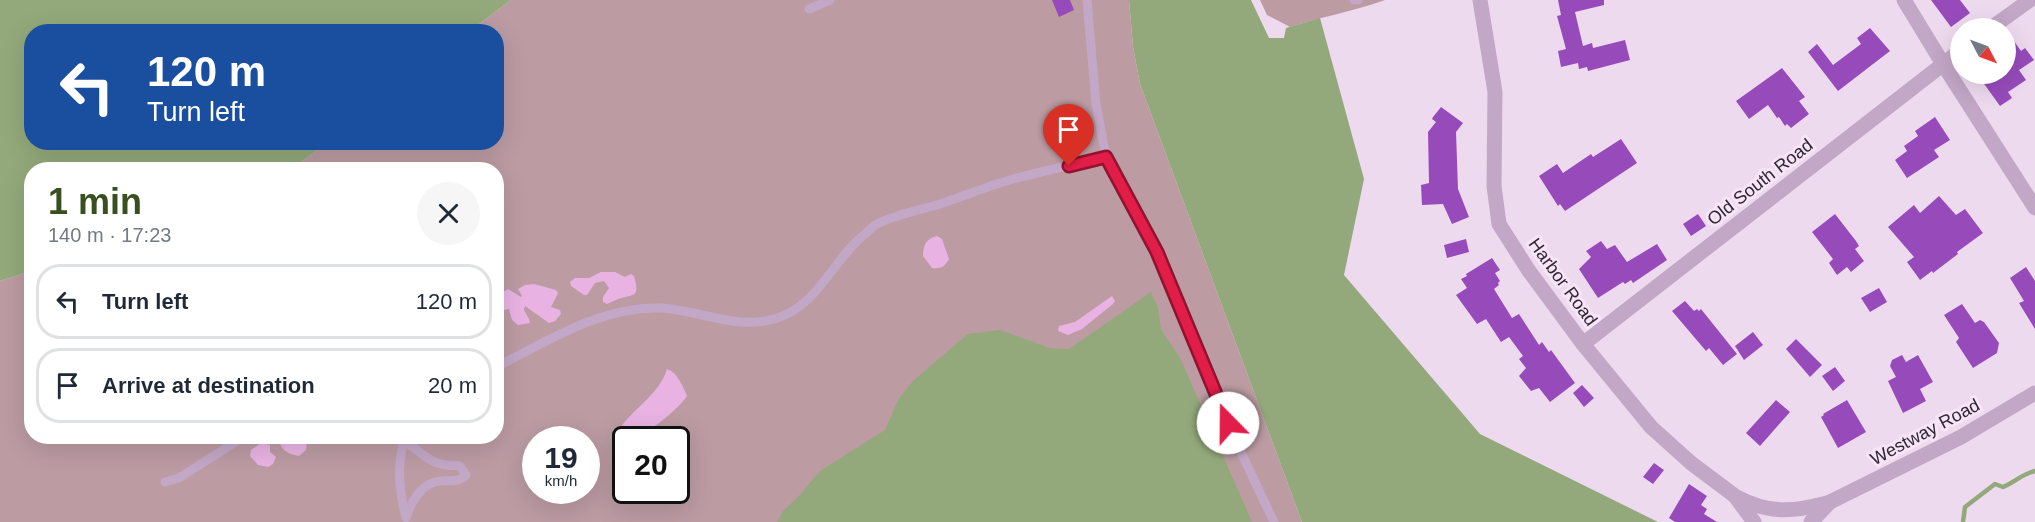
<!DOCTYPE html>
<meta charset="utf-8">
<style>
:root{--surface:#fff;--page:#f6f6f7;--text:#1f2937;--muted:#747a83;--line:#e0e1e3;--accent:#385020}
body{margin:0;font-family:Helvetica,sans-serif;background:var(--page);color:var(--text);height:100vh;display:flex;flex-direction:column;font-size:22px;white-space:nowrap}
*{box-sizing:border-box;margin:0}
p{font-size:20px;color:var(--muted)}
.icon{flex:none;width:33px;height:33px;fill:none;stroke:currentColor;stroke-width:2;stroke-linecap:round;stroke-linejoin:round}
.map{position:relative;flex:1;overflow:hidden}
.panel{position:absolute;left:24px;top:162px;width:480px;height:282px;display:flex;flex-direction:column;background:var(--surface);border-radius:24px;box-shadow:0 6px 24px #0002}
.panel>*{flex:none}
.top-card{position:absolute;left:24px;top:24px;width:480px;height:126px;border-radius:24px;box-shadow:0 6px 24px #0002;background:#1a4fa0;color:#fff;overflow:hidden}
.needle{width:39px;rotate:131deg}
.fabs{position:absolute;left:1950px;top:18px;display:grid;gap:12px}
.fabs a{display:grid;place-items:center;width:66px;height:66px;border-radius:50%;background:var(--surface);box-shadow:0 6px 24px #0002;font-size:30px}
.speed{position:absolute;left:522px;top:426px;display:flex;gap:12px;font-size:30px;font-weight:700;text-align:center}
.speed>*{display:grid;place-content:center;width:78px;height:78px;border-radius:50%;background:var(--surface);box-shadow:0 6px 24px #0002;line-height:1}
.speed small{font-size:15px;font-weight:400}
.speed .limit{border:3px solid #111;border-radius:9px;background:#fff;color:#111}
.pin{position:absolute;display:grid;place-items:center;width:51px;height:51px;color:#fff;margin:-62px -26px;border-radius:50% 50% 50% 0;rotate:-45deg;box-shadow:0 0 6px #0007}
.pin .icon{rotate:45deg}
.me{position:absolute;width:66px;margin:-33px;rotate:338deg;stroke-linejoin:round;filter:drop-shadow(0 0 4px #0008)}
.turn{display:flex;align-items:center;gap:21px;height:126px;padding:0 24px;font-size:27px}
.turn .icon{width:78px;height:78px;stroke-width:2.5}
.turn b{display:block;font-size:42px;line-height:51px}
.round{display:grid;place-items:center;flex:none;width:63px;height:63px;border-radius:32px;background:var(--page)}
.head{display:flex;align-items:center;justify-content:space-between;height:102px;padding:0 24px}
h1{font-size:36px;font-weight:600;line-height:45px;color:var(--accent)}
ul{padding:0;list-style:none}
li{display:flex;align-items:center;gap:18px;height:75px;margin:0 12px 9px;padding:0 12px;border:3px solid var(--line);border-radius:24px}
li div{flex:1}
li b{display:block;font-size:22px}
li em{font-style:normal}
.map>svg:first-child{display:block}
.green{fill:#bc9ba3;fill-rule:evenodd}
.sand{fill:#e8b3e3}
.water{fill:#93a97b}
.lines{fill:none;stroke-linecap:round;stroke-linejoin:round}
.stream{stroke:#93a97b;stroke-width:4.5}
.building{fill:#974bbb}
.lane{stroke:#c2a7c6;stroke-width:9}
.street{stroke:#c2a7c6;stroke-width:15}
.route-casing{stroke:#92132f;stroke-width:15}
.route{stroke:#e11d48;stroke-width:10}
.labels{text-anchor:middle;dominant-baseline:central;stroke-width:6;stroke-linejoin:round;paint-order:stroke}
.street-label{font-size:18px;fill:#302733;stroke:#f7e5f7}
</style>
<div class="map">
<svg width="2035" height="522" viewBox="0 0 2035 522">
<rect width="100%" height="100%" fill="#eedaef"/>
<g class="green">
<path d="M511,0H1129L1133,47L1140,84L1302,522H0V281L31,271L32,436H496V170L292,169L327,143L496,142V32L470,31ZM536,440H586V490H536ZM626,440H676V490H626Z"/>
<path d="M1260,0H1385C1354,11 1321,17 1290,27L1267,15Z"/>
</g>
<g class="sand">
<path d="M937,236L942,239L949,259C945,267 940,269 932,268L923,256C923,245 926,239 937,236Z"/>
<path d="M601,272H615L625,277L631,274L634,276C641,300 632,293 616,300C613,301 610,303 607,304L603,302V297L609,288L604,281L595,283L587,295H584L571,286L570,282L575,278H589Z"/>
<path d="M534,284L556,290L558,293L551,307L560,310L561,314L555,321L549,323L525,306L524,310L529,319L530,323L518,325L512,320L509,309L499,311L497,309V296L508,289L521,297L522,296L518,289L525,285Z"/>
<path d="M1112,296L1115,301L1113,304L1082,329L1068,335L1058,331L1059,326L1075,322Z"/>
<path d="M667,369C678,373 682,385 687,396C679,409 641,440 626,440L625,445H616L614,443C619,415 658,400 667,369Z"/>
<path d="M279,437H301L307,442L306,450L299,456C287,454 279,449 279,437Z"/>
<path d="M261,443L270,445V452L276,457L273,464L268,467L258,465L250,456L251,450Z"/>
</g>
<g class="water">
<path d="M0,0H511L470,31L32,32V142L327,143L292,169L32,170L31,271L0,281Z"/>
<path d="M1129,0H1251L1269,38H1284L1286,28L1320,18L1364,179L1344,275L1480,434L1658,522H1302L1140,84L1133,47Z"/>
<path d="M1151,292L1158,308L1161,329L1181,360L1252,522H777L783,511L798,497L820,471L885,430L899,398L914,380L968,334L1000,330L1050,348L1069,349Z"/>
</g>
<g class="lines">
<path class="stream" d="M1963,522L1965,507L1995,484L2003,487C2015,482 2022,474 2035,471"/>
</g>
<g class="building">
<path d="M1052,0H1070L1074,10L1059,17Z"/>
<path d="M1558,0H1604V5L1575,12L1583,46L1592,43L1593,48L1625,40L1630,60L1588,71L1587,67L1579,69L1578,63L1561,67L1558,51L1566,49L1557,16L1561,15Z"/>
<path d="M1931,0H1960L1970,13L1951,27Z"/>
<path d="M1870,28L1890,51L1838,91L1808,52L1817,44L1833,65L1861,44L1857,38Z"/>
<path d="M2014,41L2021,51L2025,48L2034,60L2019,70L2026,80L2008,92L2012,98L2000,106L1977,74H2006V47Z"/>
<path d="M1782,68L1805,97L1799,101L1809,114L1791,128L1787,124L1785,126L1779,117L1777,118L1768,105L1749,119L1736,101Z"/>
<path d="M1441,107L1463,123L1456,132L1458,189L1469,217L1452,224L1443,204L1422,205L1421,185L1429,183L1428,132L1436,122L1432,119L1433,117Z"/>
<path d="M1935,117L1950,140L1934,150L1939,157L1907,178L1895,160L1907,151L1904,146L1918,136L1915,131Z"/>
<path d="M1621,139L1637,163L1565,211L1560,204L1558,206L1539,176L1557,164L1563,173L1591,154L1593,157Z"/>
<path d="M1939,196L1956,215L1965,209L1983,233L1957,252L1958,254L1933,273L1932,271L1920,280L1907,262L1914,257L1888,227L1914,205L1920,213Z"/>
<path d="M1698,214L1706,226L1691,236L1683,224Z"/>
<path d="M1835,214L1856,241L1859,246L1855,249L1864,261L1851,272L1847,267L1837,275L1829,263L1833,259L1812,232Z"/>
<path d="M1466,239L1469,252L1447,258L1444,245Z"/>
<path d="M1601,241L1607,249L1615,245L1627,262L1657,244L1667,260L1633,283L1631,280L1625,284L1623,282L1598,298L1579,269L1591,257L1586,251Z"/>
<path d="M1492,258L1500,270L1495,273L1500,281L1498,283L1499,285L1494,289L1512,318L1519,314L1539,345L1542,342L1549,352L1551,350L1575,383L1550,402L1539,388L1531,391L1519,376L1526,368L1519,359L1523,356L1509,337L1501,342L1486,319L1477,324L1456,295L1467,288L1461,279L1467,276L1466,274Z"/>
<path d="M2026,267L2035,281V329L2019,303L2024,301L2010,278Z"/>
<path d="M1879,288L1887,302L1870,312L1861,298Z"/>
<path d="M1685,301L1694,311L1697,309L1699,311L1701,309L1737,354L1723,365L1709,348L1706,351L1672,311Z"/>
<path d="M1962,304L1975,323L1980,320L1984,322L1999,343L1997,353L1973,368L1956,342L1959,338L1944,315Z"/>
<path d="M1753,332L1763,345L1744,360L1735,346Z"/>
<path d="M1796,339L1822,365L1810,377L1786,349Z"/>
<path d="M1902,355L1906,362L1918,355L1933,382L1920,389L1926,401L1903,413L1888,381L1896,377L1890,366L1892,360Z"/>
<path d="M1835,367L1845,381L1833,391L1822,376Z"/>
<path d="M1582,385L1594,398L1584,407L1573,393Z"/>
<path d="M1776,400L1790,412L1760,446L1746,433Z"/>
<path d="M1847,400L1866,432L1838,448L1821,417L1824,415L1823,414Z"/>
<path d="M1654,463L1664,470L1653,484L1643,477Z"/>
<path d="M1689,484L1707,496L1701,505L1707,509L1704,514L1717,522H1675L1669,518Z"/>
</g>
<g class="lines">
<g class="lane">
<path d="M1087,0L1096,104L1106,157L1157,252L1236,442L1274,522"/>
<path d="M1354,0H1358"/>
<path d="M809,9L830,0"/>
<path d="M496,367C548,341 601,306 661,308C698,310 737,330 774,319C818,307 832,260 865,234C869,230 874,225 879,223C898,214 920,210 940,204C964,196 988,186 1013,179C1044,171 1075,164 1106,157"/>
<path d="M395,436C413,443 426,463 446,465C450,466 456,465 460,466L466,475C457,485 447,478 435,482C420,486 410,504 406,518"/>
<path d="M406,436C396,461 399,492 406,517"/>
<path d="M165,482L179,478L245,436"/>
</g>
<g class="street">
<path d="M1480,0L1495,92L1494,186L1499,224L1529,271L1583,344L1651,427L1691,463L1735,496L1754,522"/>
<path d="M1904,0L1943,64L2035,208"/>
<path d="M1991,28L2030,0"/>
<path d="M1583,344L1960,51"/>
<path d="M1737,497C1769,514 1793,512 1827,503"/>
<path d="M1811,522L1830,502L1961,437L2035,393"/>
</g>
</g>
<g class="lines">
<defs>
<path id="route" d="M1069,166L1106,157L1157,252L1228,423"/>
</defs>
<use href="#route" class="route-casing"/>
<use href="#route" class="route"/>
</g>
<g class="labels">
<g class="street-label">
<text transform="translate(1760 182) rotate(-38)">Old South Road</text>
<text transform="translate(1563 282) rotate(54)">Harbor Road</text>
<text transform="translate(1925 432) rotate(-28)">Westway Road</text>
</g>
</g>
</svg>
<div class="fabs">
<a><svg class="needle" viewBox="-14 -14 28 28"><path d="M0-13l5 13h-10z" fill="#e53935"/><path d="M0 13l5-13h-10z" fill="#747a83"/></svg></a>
</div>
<div class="speed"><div>19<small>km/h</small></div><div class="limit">20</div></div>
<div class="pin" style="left:1069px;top:166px;background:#d93025"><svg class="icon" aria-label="arrive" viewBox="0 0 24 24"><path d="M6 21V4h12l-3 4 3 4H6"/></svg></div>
<svg class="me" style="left:1228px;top:423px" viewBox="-20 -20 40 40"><circle r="19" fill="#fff"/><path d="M0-13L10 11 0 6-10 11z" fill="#e11d48"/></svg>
<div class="top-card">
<div class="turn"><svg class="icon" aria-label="left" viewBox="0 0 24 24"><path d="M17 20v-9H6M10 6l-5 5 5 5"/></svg><div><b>120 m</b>Turn left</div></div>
</div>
<section class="panel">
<div class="head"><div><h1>1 min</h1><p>140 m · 17:23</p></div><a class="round"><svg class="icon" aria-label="close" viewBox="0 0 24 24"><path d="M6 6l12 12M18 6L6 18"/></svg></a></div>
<ul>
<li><svg class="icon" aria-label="left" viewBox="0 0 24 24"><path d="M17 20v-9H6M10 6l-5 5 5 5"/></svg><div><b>Turn left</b></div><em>120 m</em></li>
<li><svg class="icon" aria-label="arrive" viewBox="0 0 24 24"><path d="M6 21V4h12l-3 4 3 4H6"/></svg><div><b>Arrive at destination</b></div><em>20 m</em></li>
</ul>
</section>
</div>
